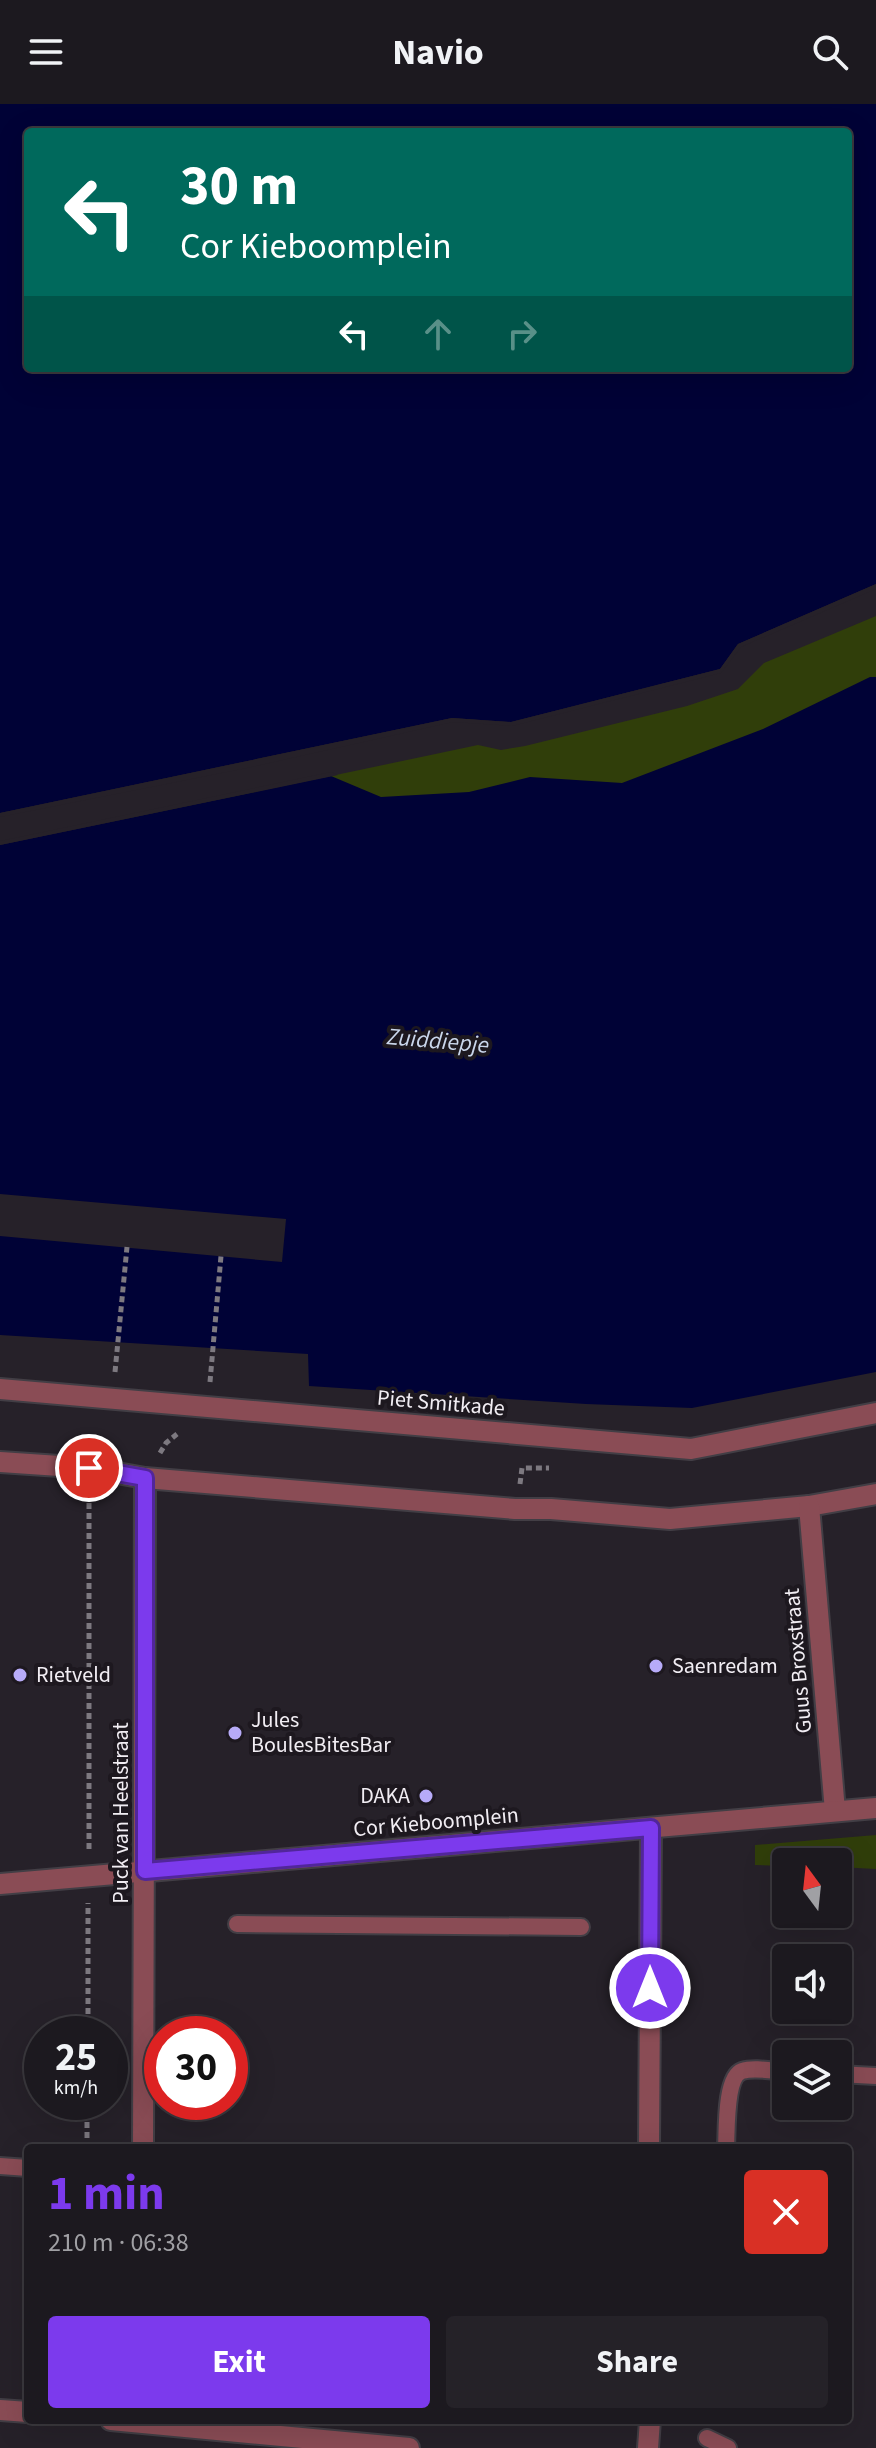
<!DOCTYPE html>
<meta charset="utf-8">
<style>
:root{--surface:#1c191f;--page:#252228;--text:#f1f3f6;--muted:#a0a0a4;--line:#3a383d;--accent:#7c3aed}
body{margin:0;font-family:"Source Sans 3",sans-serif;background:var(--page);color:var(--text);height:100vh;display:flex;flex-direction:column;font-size:30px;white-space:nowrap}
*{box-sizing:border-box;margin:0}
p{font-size:26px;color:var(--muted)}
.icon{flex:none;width:44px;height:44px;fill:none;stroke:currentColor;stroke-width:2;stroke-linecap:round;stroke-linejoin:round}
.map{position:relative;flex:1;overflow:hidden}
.panel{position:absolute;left:24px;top:2040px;width:828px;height:280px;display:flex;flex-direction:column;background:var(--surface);border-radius:8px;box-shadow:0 8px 32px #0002,0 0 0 2px var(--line)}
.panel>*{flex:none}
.top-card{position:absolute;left:24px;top:24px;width:828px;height:244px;border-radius:8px;box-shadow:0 8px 32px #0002,0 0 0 2px var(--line);background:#00695c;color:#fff;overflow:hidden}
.needle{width:52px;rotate:345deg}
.fabs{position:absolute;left:772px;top:1744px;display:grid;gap:16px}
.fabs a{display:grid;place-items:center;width:80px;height:80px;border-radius:8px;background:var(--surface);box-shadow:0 8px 32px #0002,0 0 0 2px var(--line);font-size:40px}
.speed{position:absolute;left:24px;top:1912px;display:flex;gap:16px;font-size:40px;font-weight:700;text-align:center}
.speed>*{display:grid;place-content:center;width:104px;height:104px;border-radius:50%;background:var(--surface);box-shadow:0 8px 32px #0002,0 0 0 2px var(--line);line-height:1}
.speed small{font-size:20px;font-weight:400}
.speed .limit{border:12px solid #d22;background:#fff;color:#111}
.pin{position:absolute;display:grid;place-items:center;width:68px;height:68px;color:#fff;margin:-34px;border:4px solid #fff;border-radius:50%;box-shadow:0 2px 8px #0007}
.me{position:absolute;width:88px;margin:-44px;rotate:0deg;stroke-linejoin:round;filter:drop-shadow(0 0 6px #0008)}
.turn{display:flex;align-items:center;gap:28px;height:168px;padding:0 24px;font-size:36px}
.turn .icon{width:104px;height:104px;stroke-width:2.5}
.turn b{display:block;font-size:56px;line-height:68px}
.lanes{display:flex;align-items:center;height:76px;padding:0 24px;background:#0003;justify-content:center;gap:40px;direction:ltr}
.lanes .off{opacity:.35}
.round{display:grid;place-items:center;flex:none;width:84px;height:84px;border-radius:8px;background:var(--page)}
.overview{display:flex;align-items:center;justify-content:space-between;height:136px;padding:0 24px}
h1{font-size:48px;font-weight:700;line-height:60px;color:var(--accent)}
.primary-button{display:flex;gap:16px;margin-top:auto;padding:16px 24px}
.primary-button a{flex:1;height:92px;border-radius:8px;background:var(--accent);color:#fff;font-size:32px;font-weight:700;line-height:92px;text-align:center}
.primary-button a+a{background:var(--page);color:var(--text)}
header{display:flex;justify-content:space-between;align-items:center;height:104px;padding:0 24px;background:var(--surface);font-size:36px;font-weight:700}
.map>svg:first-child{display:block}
.green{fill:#303e0a}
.water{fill:#000236;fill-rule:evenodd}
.pier{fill:#262129}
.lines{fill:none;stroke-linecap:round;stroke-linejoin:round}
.lane-casing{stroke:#423e45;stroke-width:20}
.street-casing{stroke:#423e45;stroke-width:24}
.path{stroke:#7d7980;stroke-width:5;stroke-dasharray:6 4;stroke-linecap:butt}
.lane{stroke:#8a4c55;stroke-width:16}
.street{stroke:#8a4c55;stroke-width:20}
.route-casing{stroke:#51269a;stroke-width:20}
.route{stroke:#7c3aed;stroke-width:14}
.poi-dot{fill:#b7abf8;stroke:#1d181f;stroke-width:3}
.labels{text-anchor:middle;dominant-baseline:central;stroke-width:8;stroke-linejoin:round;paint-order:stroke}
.street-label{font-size:22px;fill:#f1edf3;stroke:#1d181f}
.poi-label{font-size:22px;fill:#f1edf3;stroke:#1d181f;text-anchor:start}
.water-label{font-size:24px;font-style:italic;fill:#cad6eb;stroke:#1d181f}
</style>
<header><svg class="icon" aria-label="menu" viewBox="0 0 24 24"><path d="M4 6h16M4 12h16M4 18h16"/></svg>Navio<svg class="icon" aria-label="search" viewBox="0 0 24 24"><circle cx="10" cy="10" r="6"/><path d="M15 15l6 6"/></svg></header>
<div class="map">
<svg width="876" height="2344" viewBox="0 0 876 2344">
<rect width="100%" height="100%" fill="#262129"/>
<g class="green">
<path d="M876,512V704L56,730L478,641L501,646L525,642L687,602L738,585L764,559Z"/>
<path d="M876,1731V1765L838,1763V1758H786V1762L755,1761V1741Z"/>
</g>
<g class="water">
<path d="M0,0H876V480L738,540L720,565L511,618L452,614L0,709ZM28,28H848V264H28Z"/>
<path d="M870,573H876V1268L692,1304L586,1300L309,1282L308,1250L0,1231V741L331,672L381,693L469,688L530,673L622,679L763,625Z"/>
</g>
<g class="pier">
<path d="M876,480V485L741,543L721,569L512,622L453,618L247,664L0,713V709L452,614L511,618L720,565L738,540Z"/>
<path d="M331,668L338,671L0,741V737Z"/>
<path d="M0,1090L286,1115L282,1158L0,1132Z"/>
</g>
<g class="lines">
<defs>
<g id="lane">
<path d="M237,1820L581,1823"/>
<path d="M838,1970L876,1972"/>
<path d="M726,2044C727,2027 725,1973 742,1967C754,1963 773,1967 786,1968"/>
<path d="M0,2062L28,2064"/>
<path d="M707,2334L728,2344"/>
</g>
<g id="street">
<path d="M0,1285L691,1345L876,1309"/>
<path d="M0,1358L89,1364L145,1374L515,1405H551L670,1415L809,1402L876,1390"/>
<path d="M809,1402L835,1707"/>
<path d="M0,1780L876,1704"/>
<path d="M143,2044L145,1374"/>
<path d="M649,2044L651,1724"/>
<path d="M0,2306L28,2308"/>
<path d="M111,2316L409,2344"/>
<path d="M648,2344L650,2316"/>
</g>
</defs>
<use href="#lane" class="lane-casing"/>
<use href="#street" class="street-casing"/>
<g class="path">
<path d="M115,1268L127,1143"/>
<path d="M210,1278L221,1152"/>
<path d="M160,1349L166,1339L177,1330"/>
<path d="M520,1380L522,1364H549"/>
<path d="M89,1745V1391"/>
<path d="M88,1930V1799"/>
<path d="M87,2044V1998"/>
</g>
<use href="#lane" class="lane"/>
<use href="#street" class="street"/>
</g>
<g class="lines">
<defs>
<path id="route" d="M89,1364L145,1374V1767L651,1724L650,1884"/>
</defs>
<use href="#route" class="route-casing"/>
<use href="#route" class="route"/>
</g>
<g class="poi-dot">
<circle cx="656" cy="1562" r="8"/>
<circle cx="20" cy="1571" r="8"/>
<circle cx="235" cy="1629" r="8"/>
<circle cx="426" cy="1692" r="8"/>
</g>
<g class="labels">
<g class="street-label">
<text transform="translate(441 1299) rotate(5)">Piet Smitkade</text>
<text transform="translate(798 1557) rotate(-95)">Guus Broxstraat</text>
<text transform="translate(121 1709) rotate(-90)">Puck van Heelstraat</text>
<text transform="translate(436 1718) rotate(-5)">Cor Kieboomplein</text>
</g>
<g class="poi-label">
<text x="672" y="1562">Saenredam</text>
<text x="36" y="1571">Rietveld</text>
<text x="251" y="1616">Jules<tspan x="251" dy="25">BoulesBitesBar</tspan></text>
<text x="410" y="1692" text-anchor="end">DAKA</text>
</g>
<g class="water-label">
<text transform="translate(438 937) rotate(5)">Zuiddiepje</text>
</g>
</g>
</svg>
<div class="fabs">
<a><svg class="needle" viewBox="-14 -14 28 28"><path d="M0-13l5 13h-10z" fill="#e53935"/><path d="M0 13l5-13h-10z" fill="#a0a0a4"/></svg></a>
<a><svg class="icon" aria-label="sound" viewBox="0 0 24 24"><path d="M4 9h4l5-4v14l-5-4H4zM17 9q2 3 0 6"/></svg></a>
<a><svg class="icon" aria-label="layers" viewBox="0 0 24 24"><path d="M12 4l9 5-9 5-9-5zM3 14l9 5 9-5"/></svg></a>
</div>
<div class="speed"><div>25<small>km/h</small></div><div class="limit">30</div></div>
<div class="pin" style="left:89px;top:1364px;background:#d93025"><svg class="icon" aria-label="arrive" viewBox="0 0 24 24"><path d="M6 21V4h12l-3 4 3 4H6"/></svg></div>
<svg class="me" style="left:650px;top:1884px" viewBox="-20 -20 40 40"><circle r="17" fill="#7c3aed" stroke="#fff" stroke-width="3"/><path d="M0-11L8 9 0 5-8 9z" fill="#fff"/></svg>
<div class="top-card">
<div class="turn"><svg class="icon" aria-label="left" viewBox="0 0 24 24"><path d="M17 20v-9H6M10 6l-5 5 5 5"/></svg><div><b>30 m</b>Cor Kieboomplein</div></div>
<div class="lanes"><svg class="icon" aria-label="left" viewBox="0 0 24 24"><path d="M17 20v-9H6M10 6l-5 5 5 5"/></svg><svg class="icon off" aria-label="ahead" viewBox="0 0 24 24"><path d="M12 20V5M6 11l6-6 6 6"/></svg><svg class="icon off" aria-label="right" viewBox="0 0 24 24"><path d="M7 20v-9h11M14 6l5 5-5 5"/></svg></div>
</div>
<section class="panel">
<div class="overview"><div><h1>1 min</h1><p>210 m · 06:38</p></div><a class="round" style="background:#d93025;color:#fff"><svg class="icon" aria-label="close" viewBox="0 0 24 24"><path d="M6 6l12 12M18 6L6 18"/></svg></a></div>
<div class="primary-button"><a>Exit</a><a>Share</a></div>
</section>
</div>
